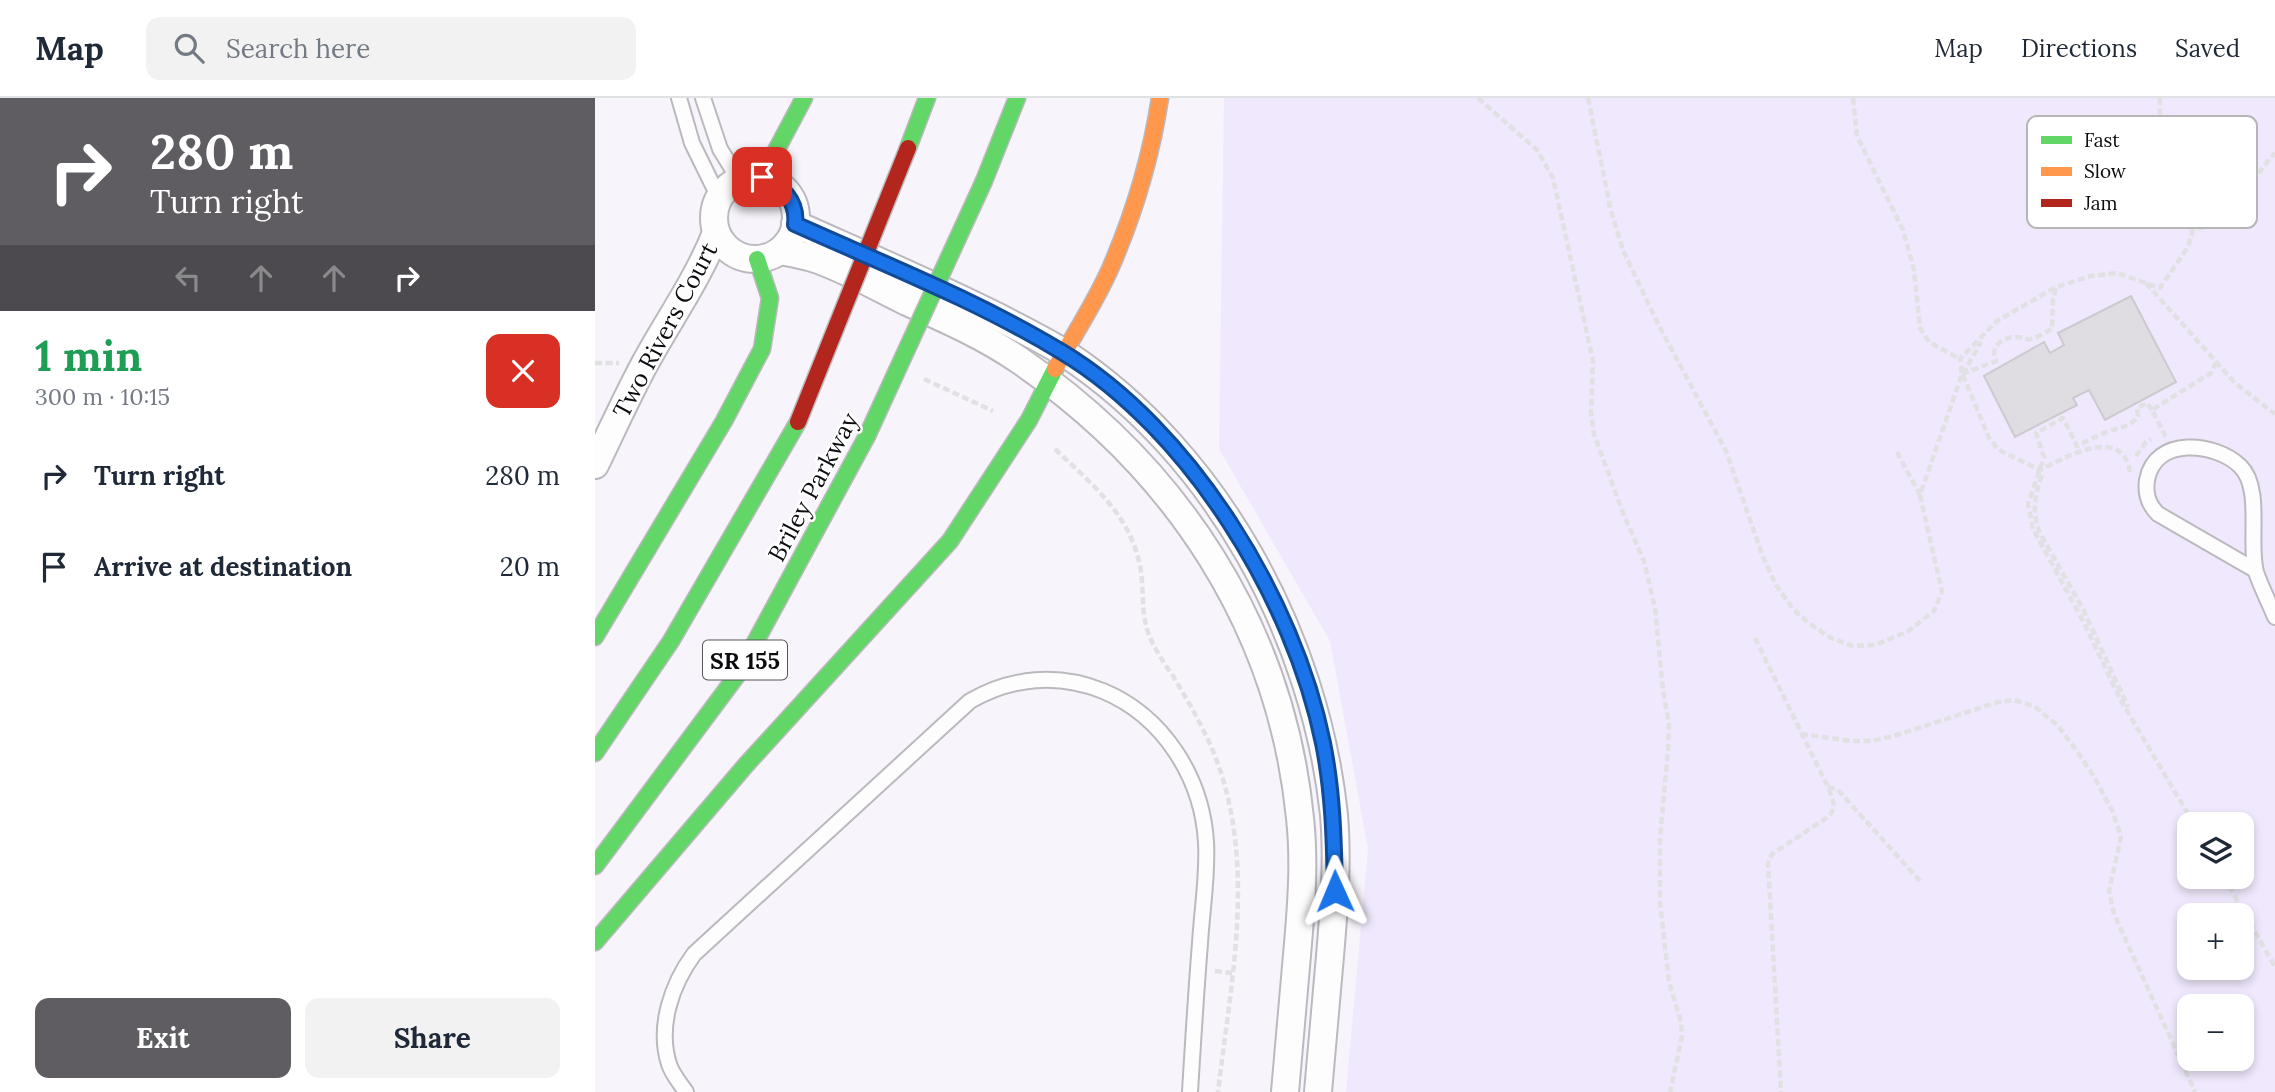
<!DOCTYPE html>
<meta charset="utf-8">
<style>
:root{--surface:#fff;--page:#f2f2f3;--text:#1f2937;--muted:#747a83;--line:#e0e1e3;--accent:#5f5d62}
body{margin:0;font-family:Lora,serif;background:var(--page);color:var(--text);height:100vh;display:flex;flex-direction:column;font-size:26px;white-space:nowrap}
*{box-sizing:border-box;margin:0}
p{font-size:23px;color:var(--muted)}
.icon{flex:none;width:38px;height:38px;fill:none;stroke:currentColor;stroke-width:2;stroke-linecap:round;stroke-linejoin:round}
.map{position:relative;flex:1;overflow:hidden}
.details{display:flex;flex-direction:column;background:var(--surface);width:595px}
.details>*{flex:none}
.guide{background:#5f5d62;color:#fff;overflow:hidden}
.fabs{position:absolute;left:1582px;top:714px;display:grid;gap:14px}
.fabs a{display:grid;place-items:center;width:77px;height:77px;border-radius:14px;background:var(--surface);box-shadow:0 4px 10px #0003;font-size:35px}
.pin{position:absolute;display:grid;place-items:center;width:60px;height:60px;color:#fff;margin:-30px;border-radius:14px;box-shadow:0 4px 10px #0006}
.me{position:absolute;width:77px;margin:-38px;rotate:359deg;stroke-linejoin:round;filter:drop-shadow(0 0 5px #0008)}
.turn{display:flex;align-items:center;gap:24px;height:147px;padding:0 35px;font-size:32px}
.turn .icon{width:91px;height:91px;stroke-width:2.5}
.turn b{display:block;font-size:49px;line-height:60px}
.lanes{display:flex;align-items:center;height:66px;padding:0 35px;background:#0003;justify-content:center;gap:35px;direction:ltr}
.lanes .off{opacity:.35}
.round{display:grid;place-items:center;flex:none;width:74px;height:74px;border-radius:14px;background:var(--page)}
.headline{display:flex;align-items:center;justify-content:space-between;height:119px;padding:0 35px}
h1{font-size:42px;font-weight:700;line-height:52px;color:#1e9e55}
.action{display:flex;gap:14px;margin-top:auto;padding:14px 35px}
.action a{flex:1;height:80px;border-radius:14px;background:var(--accent);color:#fff;font-size:28px;font-weight:700;line-height:80px;text-align:center}
.action a+a{background:var(--page);color:var(--text)}
ul{padding:0;list-style:none}
li{display:flex;align-items:center;gap:21px;height:91px;padding:0 35px}
li div{flex:1}
li b{display:block;font-size:26px}
li em{font-style:normal}
header{display:flex;align-items:center;gap:42px;box-sizing:border-box;height:98px;padding:0 35px;background:var(--surface);border-bottom:2px solid var(--line)}
header strong{font-size:33px}
nav{display:flex;gap:38px;margin-inline-start:auto;font-size:24px}
.search{width:490px;height:63px;background:var(--page);display:flex;align-items:center;gap:18px;box-sizing:border-box;padding:0 24px;border-radius:14px;color:var(--muted);font-size:26px}
main{display:flex;flex:1;min-height:0}
.map>svg:first-child{display:block}
.green{fill:#f0e8fc;fill-rule:evenodd}
.building{fill:#dfdce2;stroke:#cccacf;stroke-width:2}
.lines{fill:none;stroke-linecap:round;stroke-linejoin:round}
.lane-casing{stroke:#bbb9be;stroke-width:18}
.street-casing{stroke:#bbb9be;stroke-width:30}
.fast-casing{stroke:#bbb9be;stroke-width:19}
.slow-casing{stroke:#bbb9be;stroke-width:19}
.path{stroke:#e1e0e2;stroke-width:4.5;stroke-dasharray:7 3.5;stroke-linecap:butt}
.lane{stroke:#fefdfe;stroke-width:14}
.street{stroke:#fefdfe;stroke-width:26}
.fast{stroke:#63d668;stroke-width:16}
.slow{stroke:#ff974d;stroke-width:16}
.fast-bridge-casing{stroke:#bbb9be;stroke-width:19;stroke-linecap:butt}
.jam-bridge-casing{stroke:#bbb9be;stroke-width:19;stroke-linecap:butt}
.fast-bridge{stroke:#63d668;stroke-width:16}
.jam-bridge{stroke:#b3261e;stroke-width:16}
.route-casing{stroke:#114b97;stroke-width:18}
.route{stroke:#1a73e8;stroke-width:12}
.labels{text-anchor:middle;dominant-baseline:central;stroke-width:5;stroke-linejoin:round;paint-order:stroke}
.shield{fill:#fff;stroke:#565457;stroke-width:2}
.shield-label{font-size:23px;font-weight:bold;fill:#0d0b0f}
.street-label{font-size:24px;fill:#0d0b0f;stroke:#fff}
.key{fill:#fff;stroke:#b6b6b7;stroke-width:2}
.key-label{font-size:19px;fill:#0d0b0f}
</style>
<header>
<strong>Map</strong>
<div class="search"><svg class="icon" aria-label="search" viewBox="0 0 24 24"><circle cx="10" cy="10" r="6"/><path d="M15 15l6 6"/></svg>Search here</div>
<nav><a>Map</a><a>Directions</a><a>Saved</a></nav>
</header>
<main>
<section class="details">
<div class="guide">
<div class="turn"><svg class="icon" aria-label="right" viewBox="0 0 24 24"><path d="M7 20v-9h11M14 6l5 5-5 5"/></svg><div><b>280 m</b>Turn right</div></div>
<div class="lanes"><svg class="icon off" aria-label="left" viewBox="0 0 24 24"><path d="M17 20v-9H6M10 6l-5 5 5 5"/></svg><svg class="icon off" aria-label="ahead" viewBox="0 0 24 24"><path d="M12 20V5M6 11l6-6 6 6"/></svg><svg class="icon off" aria-label="ahead" viewBox="0 0 24 24"><path d="M12 20V5M6 11l6-6 6 6"/></svg><svg class="icon" aria-label="right" viewBox="0 0 24 24"><path d="M7 20v-9h11M14 6l5 5-5 5"/></svg></div>
</div>
<div class="headline"><div><h1>1 min</h1><p>300 m · 10:15</p></div><a class="round" style="background:#d93025;color:#fff"><svg class="icon" aria-label="close" viewBox="0 0 24 24"><path d="M6 6l12 12M18 6L6 18"/></svg></a></div>
<ul>
<li><svg class="icon" aria-label="right" viewBox="0 0 24 24"><path d="M7 20v-9h11M14 6l5 5-5 5"/></svg><div><b>Turn right</b></div><em>280 m</em></li>
<li><svg class="icon" aria-label="arrive" viewBox="0 0 24 24"><path d="M6 21V4h12l-3 4 3 4H6"/></svg><div><b>Arrive at destination</b></div><em>20 m</em></li>
</ul>
<div class="action"><a>Exit</a><a>Share</a></div>
</section>
<div class="map">
<svg width="1680" height="994" viewBox="0 0 1680 994">
<rect width="100%" height="100%" fill="#f7f4fb"/>
<path class="green" d="M629,0H1680V994H751L773,751L735,543L624,351ZM1594,726H1647V779H1594ZM1594,817H1647V870H1594ZM1594,908H1647V961H1594Z"/>
<path class="building" d="M1536,198L1581,284L1510,322L1494,292L1478,300L1482,307L1420,339L1389,278L1449,244L1455,255L1469,247L1463,235Z"/>
<g class="lines">
<defs>
<g id="lane">
<path d="M84,0L97,45L124,100"/>
<path d="M108,0L125,51L138,72L154,79"/>
<path d="M1660,472L1563,416C1553,406 1550,396 1552,382C1560,338 1620,344 1645,368C1668,390 1653,445 1661,474C1666,489 1674,504 1680,519"/>
<path d="M91,994C85,985 77,976 74,966C62,928 77,886 99,856L375,603C417,579 463,575 508,593C568,618 607,679 611,744C613,777 607,811 605,845C601,895 598,944 595,994"/>
</g>
<g id="street">
<circle cx="160" cy="120" r="41"/>
<path d="M200,126C267,156 335,185 401,218C424,230 449,242 471,256C622,356 720,538 739,717C743,764 739,811 735,858C731,904 727,949 723,994"/>
<path d="M185,153C195,155 207,157 217,160C247,169 283,190 312,204C350,221 389,238 424,262C582,370 686,529 705,720C710,765 706,812 702,857C698,903 694,948 690,994"/>
<path d="M0,367C16,334 31,301 48,269C72,224 102,183 121,135"/>
</g>
<g id="fast">
<path d="M313,50L332,0"/>
<path d="M167,79L209,0"/>
<path d="M389,83L422,0"/>
<path d="M0,539L129,323L167,251L175,200L162,161"/>
<path d="M0,655L76,543L203,324"/>
<path d="M0,768L143,576L272,338"/>
<path d="M0,844L150,668L355,443L434,322L460,271"/>
</g>
<path id="slow" d="M460,271C478,238 500,205 515,171C539,116 556,59 565,0"/>
</defs>
<use href="#lane" class="lane-casing"/>
<use href="#street" class="street-casing"/>
<use href="#fast" class="fast-casing"/>
<use href="#slow" class="slow-casing"/>
<g class="path">
<path d="M883,0L942,52L958,80L998,263L996,315L999,336L1028,415L1049,463L1060,510L1068,593L1074,626L1073,654L1065,739V805L1074,884L1086,924L1087,938L1075,994"/>
<path d="M993,0L1016,113L1028,152L1062,224L1131,353L1168,459L1181,487L1198,511L1215,526L1236,540L1258,548L1280,547L1312,534L1339,513L1347,494L1325,397"/>
<path d="M1258,0L1262,38L1308,132L1319,172L1325,230L1334,244L1365,261"/>
<path d="M1565,0C1564,23 1568,99 1579,117C1587,132 1607,134 1620,124C1642,108 1661,76 1680,55"/>
<path d="M1551,185L1640,285L1680,316"/>
<path d="M0,265H24"/>
<path d="M1367,276L1401,263C1394,248 1409,238 1423,239C1427,239 1431,242 1435,241C1442,240 1450,234 1457,231L1458,201L1461,189"/>
<path d="M1368,276L1386,244"/>
<path d="M1368,277L1394,340L1404,352L1445,372C1470,360 1528,325 1535,375"/>
<path d="M329,281L398,313"/>
<path d="M1557,312L1552,305L1542,310L1543,318C1534,330 1526,329 1514,333C1503,337 1492,343 1482,348L1468,320L1441,335L1449,359L1433,406L1438,431L1488,523L1525,601L1599,726"/>
<path d="M1568,337H1570L1557,312L1616,275L1622,263"/>
<path d="M460,351C498,387 538,419 546,474C549,495 546,517 554,537C560,552 569,565 578,578C593,603 607,627 618,653C663,763 636,881 623,994"/>
<path d="M1302,354L1325,397L1367,276L1365,261L1402,223L1461,189L1496,178L1522,175L1565,190L1593,149L1598,131"/>
<path d="M1541,358L1551,344L1556,341"/>
<path d="M1447,377C1439,399 1437,414 1445,435L1488,511L1533,609"/>
<path d="M1160,540L1233,689C1237,700 1243,710 1233,719L1177,756L1173,765L1186,994"/>
<path d="M1206,636L1257,643H1276L1299,638L1403,604L1419,602L1439,608L1462,627L1482,653L1498,677L1518,714L1526,739L1514,793L1519,816L1600,994"/>
<path d="M1233,689L1243,692L1325,783"/>
<path d="M1629,779L1680,869"/>
<path d="M620,873L637,875"/>
</g>
<use href="#lane" class="lane"/>
<use href="#street" class="street"/>
<use href="#fast" class="fast"/>
<use href="#slow" class="slow"/>
<defs>
<path id="fast-bridge" d="M272,338L389,83"/>
<path id="jam-bridge" d="M203,324L313,50"/>
</defs>
<use href="#fast-bridge" class="fast-bridge-casing"/>
<use href="#jam-bridge" class="jam-bridge-casing"/>
<use href="#fast-bridge" class="fast-bridge"/>
<use href="#jam-bridge" class="jam-bridge"/>
</g>
<g class="lines">
<defs>
<path id="route" d="M167,79C187,88 203,103 200,126C289,166 383,203 467,254C595,331 699,501 728,645C738,694 739,743 740,793"/>
</defs>
<use href="#route" class="route-casing"/>
<use href="#route" class="route"/>
</g>
<g class="labels">
<rect class="shield" x="108" y="542.5" width="84" height="39" rx="5"/>
<g class="shield-label">
<text x="150" y="562">SR 155</text>
</g>
<g class="street-label">
<text transform="translate(70 232) rotate(-62)">Two Rivers Court</text>
<text transform="translate(218 389) rotate(-62)">Briley Parkway</text>
</g>
</g>
<rect x="1432" y="18" width="230" height="112" rx="10" class="key"/>
<rect x="1446" y="38" width="31" height="8" fill="#63d668"/>
<rect x="1446" y="69" width="31" height="9" fill="#ff974d"/>
<rect x="1446" y="101" width="31" height="8" fill="#b3261e"/>
<g class="key-label">
<text x="1489" y="49">Fast</text>
<text x="1489" y="80">Slow</text>
<text x="1489" y="112">Jam</text>
</g>
</svg>
<div class="fabs">
<a><svg class="icon" aria-label="layers" viewBox="0 0 24 24"><path d="M12 4l9 5-9 5-9-5zM3 14l9 5 9-5"/></svg></a>
<a>+</a>
<a>−</a>
</div>
<div class="pin" style="left:167px;top:79px;background:#d93025"><svg class="icon" aria-label="arrive" viewBox="0 0 24 24"><path d="M6 21V4h12l-3 4 3 4H6"/></svg></div>
<svg class="me" style="left:740px;top:793px" viewBox="-20 -20 40 40"><path d="M0-17L14 15 0 8-14 15z" fill="#1a73e8" stroke="#fff" stroke-width="4"/></svg>
</div>
</main>
